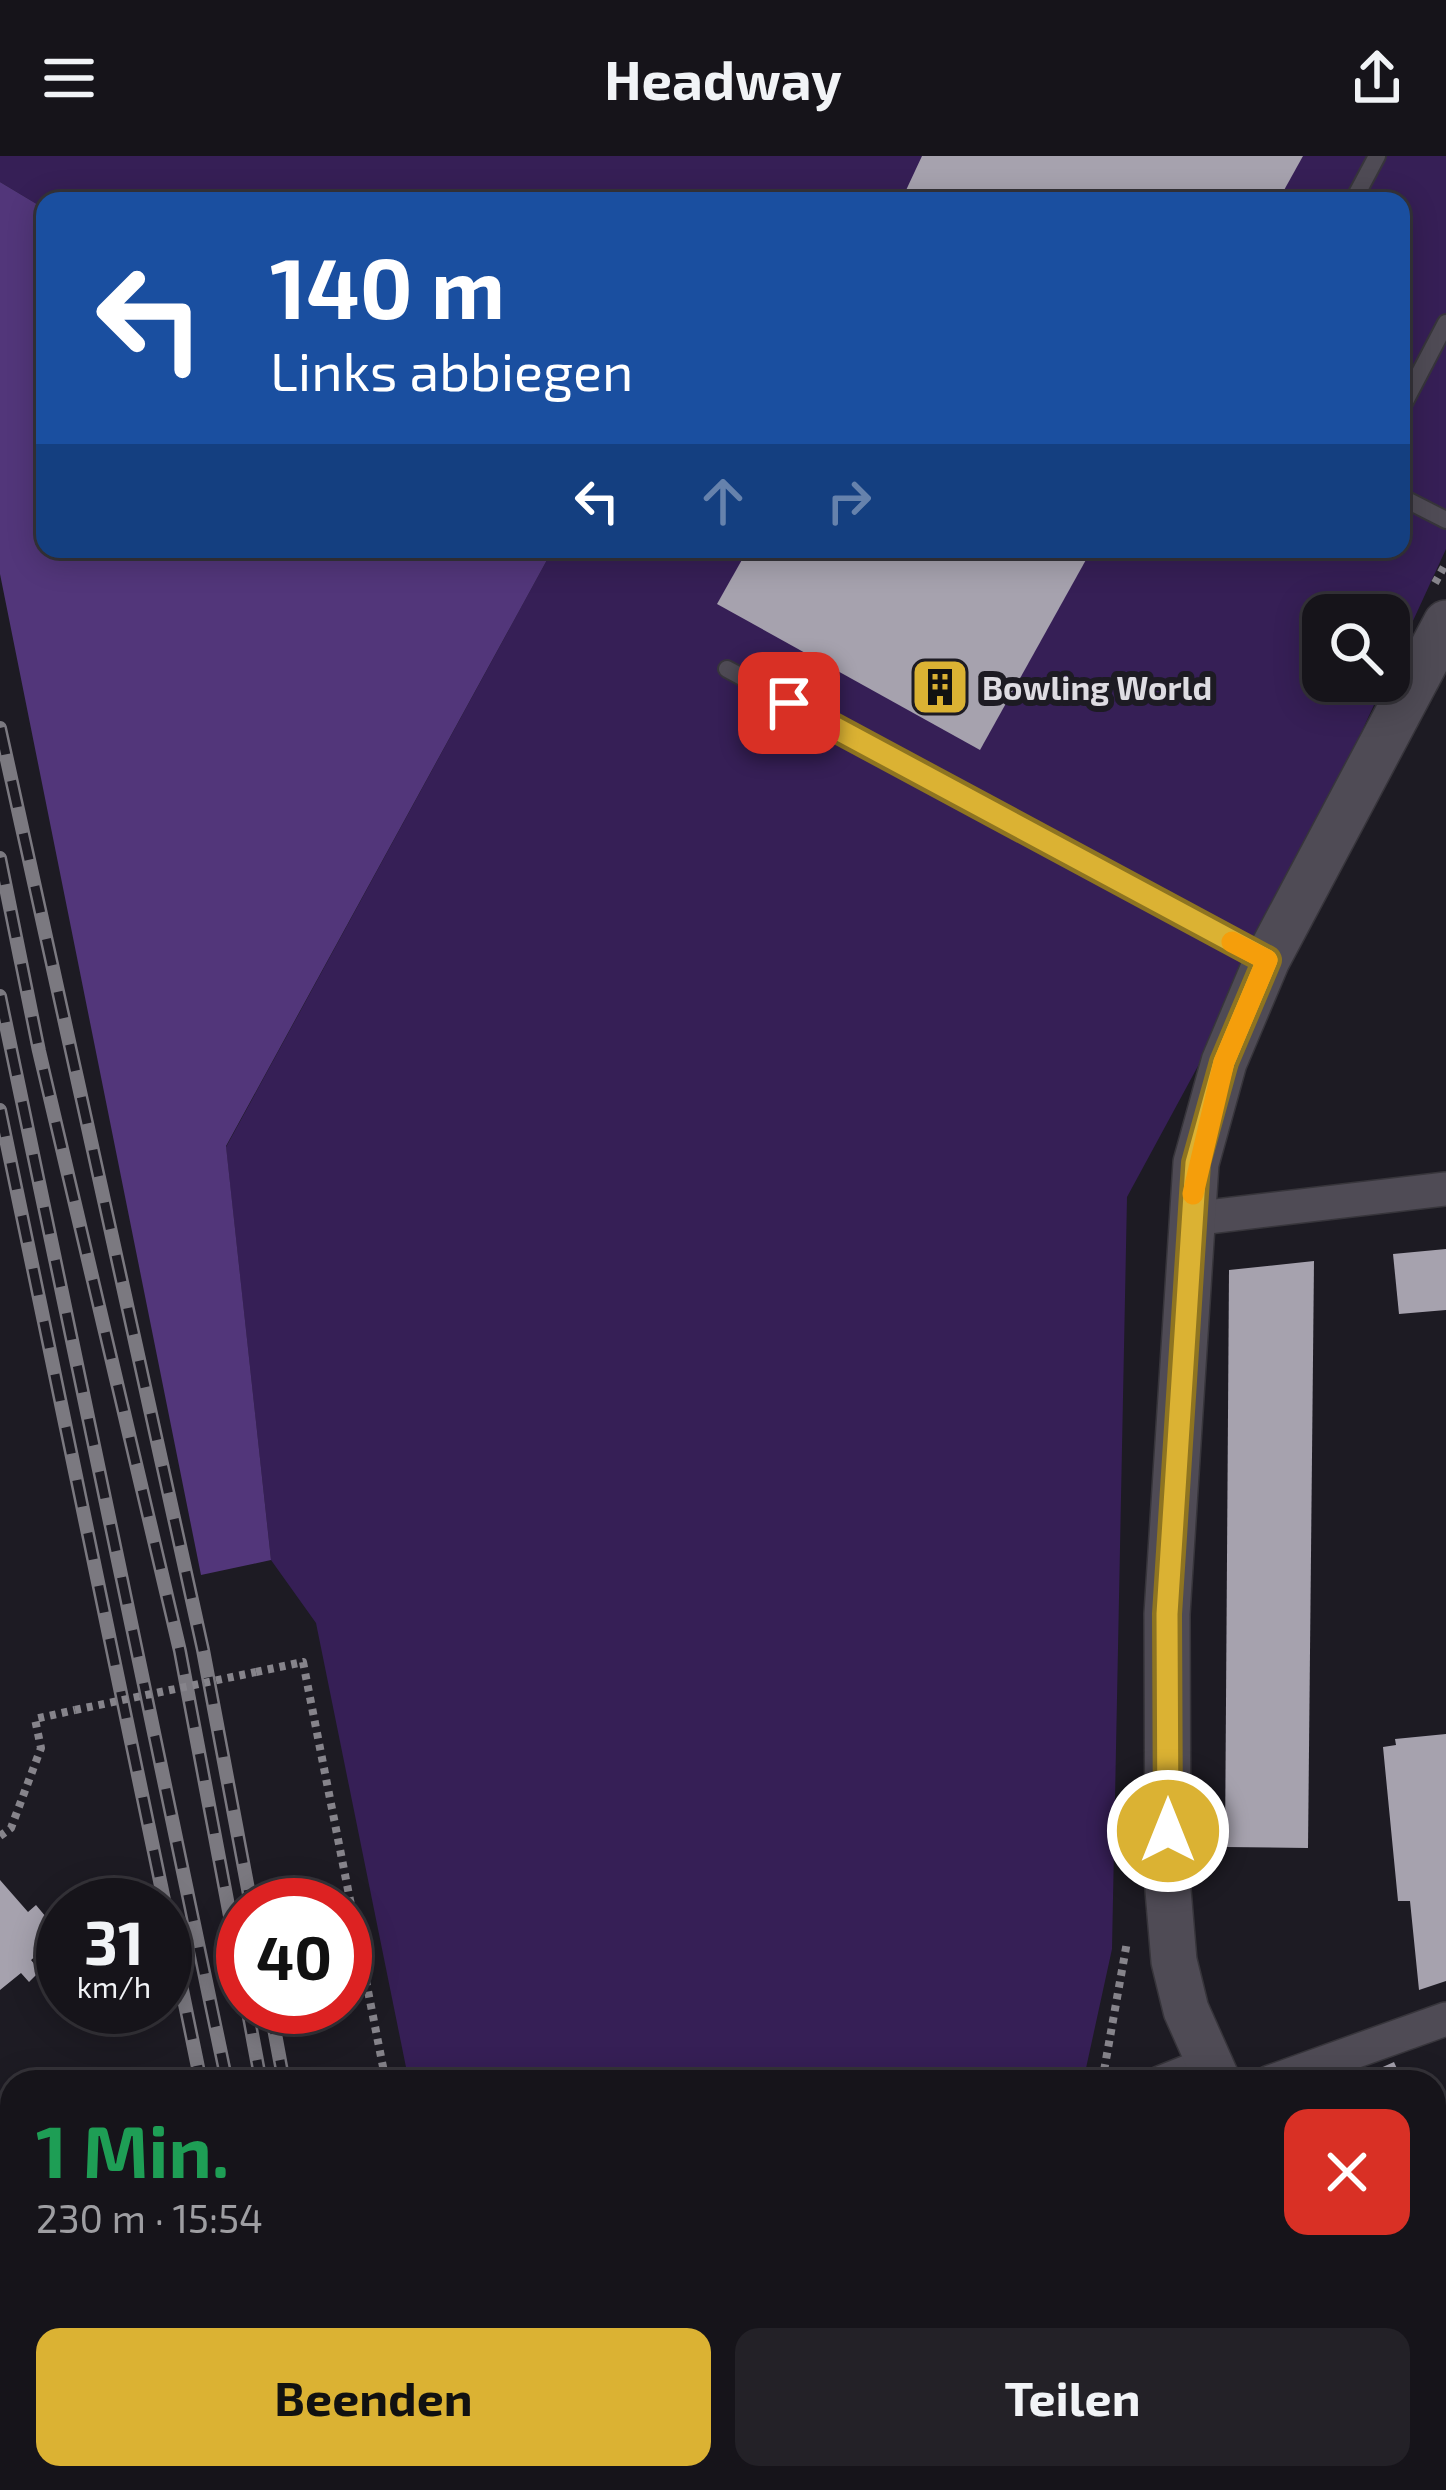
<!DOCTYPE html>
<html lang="de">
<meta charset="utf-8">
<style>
:root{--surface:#16141a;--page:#232127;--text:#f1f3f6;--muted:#9e9ea2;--line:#353339;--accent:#dbb233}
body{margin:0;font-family:"Exo 2",sans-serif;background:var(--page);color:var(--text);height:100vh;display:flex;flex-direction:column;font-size:45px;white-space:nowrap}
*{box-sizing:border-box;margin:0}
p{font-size:39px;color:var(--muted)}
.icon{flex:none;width:66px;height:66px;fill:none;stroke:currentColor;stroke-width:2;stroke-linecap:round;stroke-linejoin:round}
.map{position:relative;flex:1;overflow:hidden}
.details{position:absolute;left:0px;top:1914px;width:1446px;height:420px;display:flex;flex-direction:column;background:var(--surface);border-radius:36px 36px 0 0;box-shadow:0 6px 30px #0003,0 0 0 3px var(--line)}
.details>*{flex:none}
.guide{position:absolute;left:36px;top:36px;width:1374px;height:366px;border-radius:24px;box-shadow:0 6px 30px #0003,0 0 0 3px var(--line);background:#1a4fa0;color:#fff;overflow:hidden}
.tools{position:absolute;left:1302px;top:438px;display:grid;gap:24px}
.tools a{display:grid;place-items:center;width:108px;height:108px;border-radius:24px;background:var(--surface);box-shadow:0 6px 30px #0003,0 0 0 3px var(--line);font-size:60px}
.speed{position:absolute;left:36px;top:1722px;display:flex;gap:24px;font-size:60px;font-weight:700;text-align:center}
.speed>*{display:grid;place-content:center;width:156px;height:156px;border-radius:50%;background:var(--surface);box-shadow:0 6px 30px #0003,0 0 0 3px var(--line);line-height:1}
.speed small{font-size:30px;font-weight:400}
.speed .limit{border:18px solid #d22;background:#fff;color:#111}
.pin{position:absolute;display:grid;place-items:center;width:102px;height:102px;color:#fff;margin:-51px;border-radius:24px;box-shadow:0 6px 18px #0006}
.me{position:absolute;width:132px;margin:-66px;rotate:0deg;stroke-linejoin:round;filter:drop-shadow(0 0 9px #0008)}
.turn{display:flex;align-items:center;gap:42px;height:252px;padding:0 36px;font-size:54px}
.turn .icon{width:156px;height:156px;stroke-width:2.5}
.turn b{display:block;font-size:84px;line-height:102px}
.lanes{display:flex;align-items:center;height:114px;padding:0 36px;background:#0003;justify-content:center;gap:60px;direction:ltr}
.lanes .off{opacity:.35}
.round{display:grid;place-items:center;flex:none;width:126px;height:126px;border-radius:24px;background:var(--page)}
.summary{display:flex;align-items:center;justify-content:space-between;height:204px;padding:0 36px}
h1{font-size:72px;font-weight:700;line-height:90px;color:#1e9e55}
.cta{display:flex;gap:24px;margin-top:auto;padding:24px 36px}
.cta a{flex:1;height:138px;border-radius:24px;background:var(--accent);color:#111;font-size:48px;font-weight:700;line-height:138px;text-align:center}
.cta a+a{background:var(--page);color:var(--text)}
header{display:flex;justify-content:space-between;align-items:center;height:156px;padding:0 36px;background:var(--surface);font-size:54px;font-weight:700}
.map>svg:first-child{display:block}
.green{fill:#361f56}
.forest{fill:#52367a}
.building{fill:#a6a2ae}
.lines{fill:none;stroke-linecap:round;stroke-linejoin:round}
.lane-casing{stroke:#37353b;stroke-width:20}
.street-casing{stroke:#37353b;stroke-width:36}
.secondary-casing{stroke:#37353b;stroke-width:48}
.path{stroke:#86848b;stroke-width:8;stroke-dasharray:6 6;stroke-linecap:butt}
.lane{stroke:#4f4b55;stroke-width:16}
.street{stroke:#4f4b55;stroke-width:33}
.secondary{stroke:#4f4b55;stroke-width:45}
.rail-casing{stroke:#7b7980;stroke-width:14}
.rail{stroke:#1d1b23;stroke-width:9;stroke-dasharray:27;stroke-linecap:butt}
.path-bridge{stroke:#86848b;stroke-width:8;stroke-dasharray:6 6;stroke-linecap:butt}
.route-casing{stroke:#8e7421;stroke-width:30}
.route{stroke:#dbb233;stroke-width:21}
.slow{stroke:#f59e0b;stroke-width:21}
.labels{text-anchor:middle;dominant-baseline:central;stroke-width:12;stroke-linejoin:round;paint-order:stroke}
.poi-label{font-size:33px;font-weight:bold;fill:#dedce2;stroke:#1d1b23;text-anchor:start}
</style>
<header><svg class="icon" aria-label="menu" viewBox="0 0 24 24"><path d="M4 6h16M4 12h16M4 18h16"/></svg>Headway<svg class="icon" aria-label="share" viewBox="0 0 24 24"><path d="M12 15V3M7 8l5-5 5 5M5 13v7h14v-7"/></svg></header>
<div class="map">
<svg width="1446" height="2334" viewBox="0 0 1446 2334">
<rect width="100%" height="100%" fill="#1d1b23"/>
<g class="green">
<path d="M0,0H1446V393L1389,517V459H1323V525H1385L1262,792L1127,1041L1112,1793L1083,1926H409L316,1467L271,1404L226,991L553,393H1401V45H45V53L0,26Z"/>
<path d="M439,2322H930L921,2334H442Z"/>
</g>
<path class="forest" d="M0,26L45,53V393H553L226,990L271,1404L201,1419L0,418Z"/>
<g class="building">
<path d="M922,0H1303L1278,45H901Z"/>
<path d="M748,393H1092L980,594L717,448Z"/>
<path d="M1446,1093V1154L1399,1158L1393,1098Z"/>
<path d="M1314,1105L1308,1692L1225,1691L1229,1114Z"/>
<path d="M1446,1578V1825L1419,1834L1410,1745H1398L1383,1591L1396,1589L1395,1583Z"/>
<path d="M0,1724L28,1756L36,1749L61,1779L31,1804L40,1815L29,1826L21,1817L0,1834Z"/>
<path d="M1394,1906L1403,1926H1349Z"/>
<path d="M1443,2055L1446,2101L1434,2106V2059Z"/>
<path d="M0,2073L12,2091V2135L0,2143Z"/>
<path d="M1446,2164V2285L1445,2286L1434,2253V2168Z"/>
<path d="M81,2322H128L110,2334H89Z"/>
<path d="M1069,2322H1164L1156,2334H1061Z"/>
<path d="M1235,2322H1304L1305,2326L1287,2334H1240Z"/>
</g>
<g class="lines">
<defs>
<g id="lane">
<path d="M1353,45L1377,0"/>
<path d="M1401,253L1446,167"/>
<path d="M1401,341L1446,364"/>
<path d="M727,513L1265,803"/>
</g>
<g id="street">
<path d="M1191,1063L1446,1033"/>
<path d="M1162,1926L1210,1907"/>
<path d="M1270,1926L1446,1863"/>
<path d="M0,2280L12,2298"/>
<path d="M28,2322L36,2334"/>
<path d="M974,2334L983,2322"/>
</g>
<g id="secondary">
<path d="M1218,1926L1186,1854L1174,1805L1168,1734L1167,1458L1196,1007L1224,906L1267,804L1446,467"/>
<path d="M1364,2322L1368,2334"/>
</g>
</defs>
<use href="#lane" class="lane-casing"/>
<use href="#street" class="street-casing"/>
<use href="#secondary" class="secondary-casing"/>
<g class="path">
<path d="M1435,427L1446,407"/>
<path d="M256,1516L303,1506L386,1926"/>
<path d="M0,1680L11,1672L41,1592L35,1563L75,1554"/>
<path d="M1102,1926L1127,1786"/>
<path d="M527,2322L549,2334"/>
</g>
<use href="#lane" class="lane"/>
<use href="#street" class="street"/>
<use href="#secondary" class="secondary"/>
<defs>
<g id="rail">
<path d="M0,572L203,1494L251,1749"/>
<path d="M0,702L39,895L180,1495L243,1829"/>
<path d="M0,840L227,1926"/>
<path d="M0,954L165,1749"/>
<path d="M165,1751L201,1926"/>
<path d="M247,1851L261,1926"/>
<path d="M270,1851L284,1926"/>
<path d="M283,2322L285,2334"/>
<path d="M309,2322L312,2334"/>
<path d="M340,2322L343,2334"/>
<path d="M363,2322L365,2334"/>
</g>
</defs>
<use href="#rail" class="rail-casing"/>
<use href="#rail" class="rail"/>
<path class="path-bridge" d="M75,1554L256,1516"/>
</g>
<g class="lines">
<defs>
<path id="route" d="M789,547L1267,804L1224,906L1196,1007L1167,1458L1168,1675"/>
</defs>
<use href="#route" class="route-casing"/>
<use href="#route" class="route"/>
<path class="slow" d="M1193,1038L1224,906L1267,804L1232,786"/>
</g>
<defs>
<symbol id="building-square" viewBox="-11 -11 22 22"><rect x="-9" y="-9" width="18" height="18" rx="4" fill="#dbb233" stroke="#1d1b23"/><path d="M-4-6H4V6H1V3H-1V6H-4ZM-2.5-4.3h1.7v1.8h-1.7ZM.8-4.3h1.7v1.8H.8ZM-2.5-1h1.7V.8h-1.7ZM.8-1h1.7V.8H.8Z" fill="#111"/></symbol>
</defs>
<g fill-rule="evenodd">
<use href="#building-square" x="907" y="498" width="66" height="66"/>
</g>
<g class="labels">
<g class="poi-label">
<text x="982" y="531">Bowling World</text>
</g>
</g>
</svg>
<div class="tools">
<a><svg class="icon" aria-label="search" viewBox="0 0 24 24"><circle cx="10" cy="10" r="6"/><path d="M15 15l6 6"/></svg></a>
</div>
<div class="speed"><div>31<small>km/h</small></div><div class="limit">40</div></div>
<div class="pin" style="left:789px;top:547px;background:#d93025"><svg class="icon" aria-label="arrive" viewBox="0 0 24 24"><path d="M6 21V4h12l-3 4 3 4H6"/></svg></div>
<svg class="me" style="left:1168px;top:1675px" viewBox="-20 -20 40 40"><circle r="17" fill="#dbb233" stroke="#fff" stroke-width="3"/><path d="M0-11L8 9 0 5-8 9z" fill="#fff"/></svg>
<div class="guide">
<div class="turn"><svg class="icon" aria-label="left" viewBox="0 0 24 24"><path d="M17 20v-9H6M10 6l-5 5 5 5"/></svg><div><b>140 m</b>Links abbiegen</div></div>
<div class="lanes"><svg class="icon" aria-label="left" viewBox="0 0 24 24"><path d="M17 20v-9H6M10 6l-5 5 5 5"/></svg><svg class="icon off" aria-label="ahead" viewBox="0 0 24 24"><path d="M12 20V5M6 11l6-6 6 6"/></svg><svg class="icon off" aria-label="right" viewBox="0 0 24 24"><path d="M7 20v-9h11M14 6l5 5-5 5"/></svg></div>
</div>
<section class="details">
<div class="summary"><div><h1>1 Min.</h1><p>230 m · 15:54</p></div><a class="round" style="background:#d93025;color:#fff"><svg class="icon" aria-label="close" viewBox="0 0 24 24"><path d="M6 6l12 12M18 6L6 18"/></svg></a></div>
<div class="cta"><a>Beenden</a><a>Teilen</a></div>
</section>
</div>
